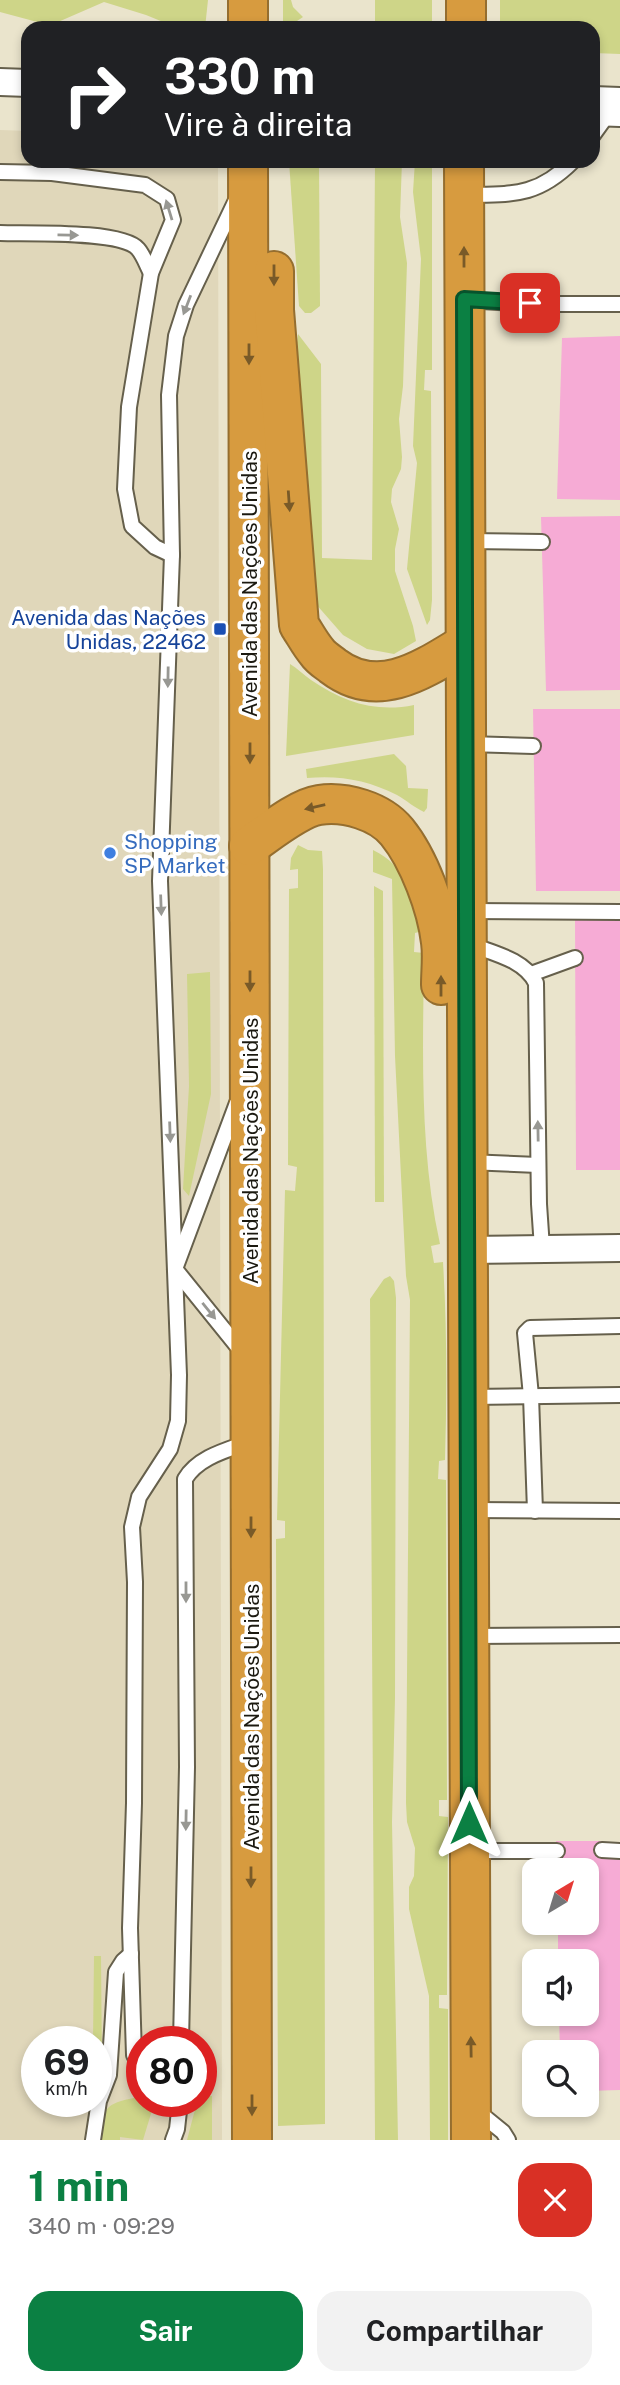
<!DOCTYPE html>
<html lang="pt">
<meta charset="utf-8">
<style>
:root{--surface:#fff;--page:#f2f2f2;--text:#202124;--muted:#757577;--accent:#0b8043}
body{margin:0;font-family:"Public Sans",sans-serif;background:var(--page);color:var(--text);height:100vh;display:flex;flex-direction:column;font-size:26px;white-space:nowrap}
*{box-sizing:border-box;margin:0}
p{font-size:23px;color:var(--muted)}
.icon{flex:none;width:38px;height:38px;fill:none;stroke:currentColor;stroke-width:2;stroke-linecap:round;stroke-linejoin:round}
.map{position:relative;height:2140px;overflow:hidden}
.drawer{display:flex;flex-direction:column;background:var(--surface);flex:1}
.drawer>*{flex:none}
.guide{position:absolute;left:21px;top:21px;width:579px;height:147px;border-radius:21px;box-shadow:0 4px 10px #0003;background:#202124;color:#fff;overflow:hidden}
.needle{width:46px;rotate:38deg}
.tools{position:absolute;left:522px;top:1858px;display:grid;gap:14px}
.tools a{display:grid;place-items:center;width:77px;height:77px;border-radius:14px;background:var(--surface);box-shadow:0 4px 10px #0003;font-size:35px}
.speed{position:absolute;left:21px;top:2026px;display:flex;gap:14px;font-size:35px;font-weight:700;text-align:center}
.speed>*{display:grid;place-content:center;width:91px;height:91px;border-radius:50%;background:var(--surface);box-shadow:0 4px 10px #0003;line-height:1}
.speed small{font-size:18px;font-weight:400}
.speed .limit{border:10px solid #d22;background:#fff;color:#111}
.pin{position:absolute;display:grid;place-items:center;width:60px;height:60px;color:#fff;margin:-30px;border-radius:14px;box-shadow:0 4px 10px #0006}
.me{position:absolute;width:77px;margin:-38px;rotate:0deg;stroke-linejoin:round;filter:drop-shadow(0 0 5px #0008)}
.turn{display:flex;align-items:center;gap:24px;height:147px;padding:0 28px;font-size:32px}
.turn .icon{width:91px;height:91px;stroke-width:2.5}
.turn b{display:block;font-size:49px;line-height:60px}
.round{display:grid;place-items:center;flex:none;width:74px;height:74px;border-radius:21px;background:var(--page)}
.summary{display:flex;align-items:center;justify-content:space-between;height:119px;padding:0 28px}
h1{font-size:42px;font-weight:700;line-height:52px;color:var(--accent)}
.button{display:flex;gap:14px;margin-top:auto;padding:14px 28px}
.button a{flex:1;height:80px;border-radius:21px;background:var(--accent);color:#fff;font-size:28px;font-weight:700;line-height:80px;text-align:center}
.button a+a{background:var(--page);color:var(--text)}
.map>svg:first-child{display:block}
.built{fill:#e0d7ba;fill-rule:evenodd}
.green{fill:#ced588}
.building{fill:#f6abd5}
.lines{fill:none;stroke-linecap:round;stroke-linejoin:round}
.lane-casing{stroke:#66604c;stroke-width:18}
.street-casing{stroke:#66604c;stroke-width:30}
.secondary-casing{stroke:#66604c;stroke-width:42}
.highway-casing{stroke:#956e2f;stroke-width:42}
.lane{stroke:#fff;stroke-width:14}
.street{stroke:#fff;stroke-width:26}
.secondary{stroke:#fff;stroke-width:38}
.highway{stroke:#d79b3f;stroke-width:38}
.oneway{fill:#989893}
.oneway2{fill:#795a28}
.route-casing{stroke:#07532c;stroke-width:18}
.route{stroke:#0b8043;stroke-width:12}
.transit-dot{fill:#1a4fb4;stroke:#fff;stroke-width:2.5}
.shop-dot{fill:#3f7fe0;stroke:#fff;stroke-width:2.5}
.labels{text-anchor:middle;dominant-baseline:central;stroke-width:7;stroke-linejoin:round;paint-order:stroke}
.street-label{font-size:21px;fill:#1b1910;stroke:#fff}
.transit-label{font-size:21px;fill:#164399;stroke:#fff;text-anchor:end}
.shop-label{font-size:21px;fill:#366cbe;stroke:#fff;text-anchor:start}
</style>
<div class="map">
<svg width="620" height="2140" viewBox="0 0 620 2140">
<rect width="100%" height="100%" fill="#eae4cc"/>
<path class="built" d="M0,130L28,131V161H218L222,2140H0ZM37,2042H96V2102H37ZM142,2042H201V2102H142Z"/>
<g class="green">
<path d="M0,0H208L205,28L173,26L146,15L104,2L58,22L41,23L0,12Z"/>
<path d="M283,0H291L293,7L303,17L288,27L283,23Z"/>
<rect x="375" y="0" width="57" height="28"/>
<path d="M500,0H620V54L593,53V28H500Z"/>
<path d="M289,161H319L320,306L311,313H305L299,306Z"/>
<path d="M375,161H402L400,217L407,263L403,386L399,419L402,457L401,469L392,489L391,502L399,529L395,549V571L413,626L416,641L394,654L367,649L343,635L315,603L296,351L298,334L321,364L322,558L372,560Z"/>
<path d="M415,161H432V370H425L424,390L431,391L432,600L430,620L427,625L407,569L417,463L413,446L421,259L413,192Z"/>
<path d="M290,664C297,668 304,675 311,680C343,702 376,713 414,705V735L286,756Z"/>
<path d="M394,754L406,766L408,788L428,789L427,808L424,812C415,808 406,800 397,795C368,780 339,775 307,778L306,769Z"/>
<path d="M298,845L308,850L322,851L323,869L325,2124L278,2126L276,1539L285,1538V1521L277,1520L285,1190L295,1191L297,1167L288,1165L289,889L298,888V869L290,870L291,858Z"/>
<path d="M373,850C407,866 413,898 423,931L415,933L414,952L424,953C423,1050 419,1149 440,1244L431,1246L434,1263L443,1262C447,1328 447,1394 445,1460L439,1461L438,1479L446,1480L447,1800H439V1816L448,1817L447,1995H439V2008L448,2009V2140H430L429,1996L409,1909V1887L414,1876L415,1848L407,1822L406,1803L410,1300L406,1276L395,1056L392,879L373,872Z"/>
<path d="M374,886L383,891L384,1202H375Z"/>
<path d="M210,972L211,1094L189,1196L183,1189L189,1086L187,974Z"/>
<path d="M390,1276L394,1281L396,1298L395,1698L392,1822L398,2140H375L370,1299L384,1279Z"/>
<path d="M94,1956H101L102,2071L96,2093V2042H93Z"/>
<path d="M201,2095L212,2096V2140H187L197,2102H201Z"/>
<path d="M142,2096V2102H153V2107L143,2140L120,2137V2140H99C103,2103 107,2104 142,2096Z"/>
</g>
<g class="building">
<path d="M620,336V500L557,499L562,338Z"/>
<path d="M620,516V690L546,691L541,517Z"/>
<path d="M533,709H620V891H536Z"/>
<path d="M575,915H620V1170H576Z"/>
<path d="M556,1841H602V1854H620V2090L586,2091V2053H560L559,2014H586V1962H558V1923H586V1871H557Z"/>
</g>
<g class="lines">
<defs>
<g id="lane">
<path d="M593,135L611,110"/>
<path d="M0,172L52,173L145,185L167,199L173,220L151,273L129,407L125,489L132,526L155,547L172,555"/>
<path d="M466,195C513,194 537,197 573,161"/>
<path d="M0,233C27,234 122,230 138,249C144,256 147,266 151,273"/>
<path d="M466,300L530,304H620"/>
<path d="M466,541L542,542"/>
<path d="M468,744L533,746"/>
<path d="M467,911L620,912"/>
<path d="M469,944C492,953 524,959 536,983L539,1204L542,1248"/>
<path d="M531,974L575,958"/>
<path d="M237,1103L175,1269L242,1352"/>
<path d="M468,1162L538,1165"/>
<path d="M471,1397L620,1395"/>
<path d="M470,1510L620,1511"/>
<path d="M535,1511L531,1396L525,1333L530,1328L620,1326"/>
<path d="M470,1636L620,1635"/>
<path d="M602,1850L620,1851"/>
<path d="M470,1851H557"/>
<path d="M181,2042L187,1767L185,1479C198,1457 227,1450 249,1442"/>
<path d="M142,2070L134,2055L130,1928L134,1803L135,1582L132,1527L139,1497L170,1449L178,1421L179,1375L160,881L172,555L169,395L176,336L186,305L237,198"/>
<path d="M476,2110L503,2132L508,2140"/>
<path d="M93,2140L99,2101L109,2075L116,1972L123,1961L131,1954"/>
<path d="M173,2140L177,2129L180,2102"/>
</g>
<g id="street">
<path d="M0,82L28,83"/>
<path d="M467,1250L620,1248"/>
</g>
<path id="secondary" d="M593,106L620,107"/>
<g id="highway">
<path d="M248,0V28"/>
<path d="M466,28V0"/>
<path d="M248,161L252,2140"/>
<path d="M464,161L471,2140"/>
<path d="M274,271V310L299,625C305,634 310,644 317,652C321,658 328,662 333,666C379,701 424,669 465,644"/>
<path d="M249,846C267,834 298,808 319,805C345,801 380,811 397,832C419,859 437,908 441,942C443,956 441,971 441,985"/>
</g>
</defs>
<use href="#lane" class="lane-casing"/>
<use href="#street" class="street-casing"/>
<use href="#secondary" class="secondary-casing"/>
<use href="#highway" class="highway-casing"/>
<use href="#lane" class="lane"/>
<use href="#street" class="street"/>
<use href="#secondary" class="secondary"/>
<use href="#highway" class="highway"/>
</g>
<defs><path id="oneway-solid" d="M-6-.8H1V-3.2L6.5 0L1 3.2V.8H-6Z" transform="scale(1.75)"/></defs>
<g class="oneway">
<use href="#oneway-solid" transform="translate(169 210) rotate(-107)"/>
<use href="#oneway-solid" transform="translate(68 235) rotate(1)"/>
<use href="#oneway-solid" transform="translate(187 305) rotate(111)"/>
<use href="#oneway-solid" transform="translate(168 677) rotate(91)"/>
<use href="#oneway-solid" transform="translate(161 905) rotate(88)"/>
<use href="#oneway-solid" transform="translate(538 1131) rotate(-91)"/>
<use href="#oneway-solid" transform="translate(170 1132) rotate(88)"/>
<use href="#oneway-solid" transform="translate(209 1311) rotate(51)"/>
<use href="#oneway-solid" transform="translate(186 1592) rotate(90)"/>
<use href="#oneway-solid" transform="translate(186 1820) rotate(91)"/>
</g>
<g class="oneway2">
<use href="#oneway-solid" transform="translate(464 257) rotate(-90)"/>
<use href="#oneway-solid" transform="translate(274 275) rotate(90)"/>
<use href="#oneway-solid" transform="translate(249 354) rotate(90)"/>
<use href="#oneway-solid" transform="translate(289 501) rotate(86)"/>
<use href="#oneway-solid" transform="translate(250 753) rotate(90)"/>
<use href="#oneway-solid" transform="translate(315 807) rotate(167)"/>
<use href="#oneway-solid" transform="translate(250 981) rotate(90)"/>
<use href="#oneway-solid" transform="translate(441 986) rotate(-90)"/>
<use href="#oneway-solid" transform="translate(251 1527) rotate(90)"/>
<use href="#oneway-solid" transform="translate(251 1877) rotate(90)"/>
<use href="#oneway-solid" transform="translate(471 2047) rotate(-91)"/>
<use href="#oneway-solid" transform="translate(252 2105) rotate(90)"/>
</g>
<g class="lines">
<defs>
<path id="route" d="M469,1823L464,299L530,303"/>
</defs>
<use href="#route" class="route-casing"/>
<use href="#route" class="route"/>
</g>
<rect class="transit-dot" x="213" y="622" width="14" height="14" rx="3.5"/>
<circle class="shop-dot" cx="110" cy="853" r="7"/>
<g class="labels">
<g class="street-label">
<text transform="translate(249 584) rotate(-90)">Avenida das Nações Unidas</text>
<text transform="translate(250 1151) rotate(-90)">Avenida das Nações Unidas</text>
<text transform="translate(251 1717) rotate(-90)">Avenida das Nações Unidas</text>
</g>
<g class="transit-label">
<text x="206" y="617">Avenida das Nações<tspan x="206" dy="24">Unidas, 22462</tspan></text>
</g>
<g class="shop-label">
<text x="124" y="841">Shopping<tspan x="124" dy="24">SP Market</tspan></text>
</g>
</g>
</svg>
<div class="tools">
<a><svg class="needle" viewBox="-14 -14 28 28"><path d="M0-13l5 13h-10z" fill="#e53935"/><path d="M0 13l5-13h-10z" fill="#757577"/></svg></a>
<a><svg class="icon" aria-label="sound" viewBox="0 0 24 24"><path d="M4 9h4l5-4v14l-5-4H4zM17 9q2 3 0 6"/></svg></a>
<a><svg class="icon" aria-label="search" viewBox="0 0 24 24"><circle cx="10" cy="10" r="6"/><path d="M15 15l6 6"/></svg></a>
</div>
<div class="speed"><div>69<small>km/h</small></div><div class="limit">80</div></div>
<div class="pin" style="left:530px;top:303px;background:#d93025"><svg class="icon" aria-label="arrive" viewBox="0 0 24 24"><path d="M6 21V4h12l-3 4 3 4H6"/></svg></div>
<svg class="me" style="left:469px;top:1823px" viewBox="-20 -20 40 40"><path d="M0-17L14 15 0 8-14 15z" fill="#0b8043" stroke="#fff" stroke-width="4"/></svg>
<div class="guide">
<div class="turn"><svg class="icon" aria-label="right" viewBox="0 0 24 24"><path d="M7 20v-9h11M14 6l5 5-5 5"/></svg><div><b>330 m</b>Vire à direita</div></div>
</div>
</div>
<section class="drawer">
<div class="summary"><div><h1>1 min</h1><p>340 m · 09:29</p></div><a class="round" style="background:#d93025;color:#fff"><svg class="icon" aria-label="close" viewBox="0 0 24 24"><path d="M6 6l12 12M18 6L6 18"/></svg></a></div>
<div class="button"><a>Sair</a><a>Compartilhar</a></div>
</section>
